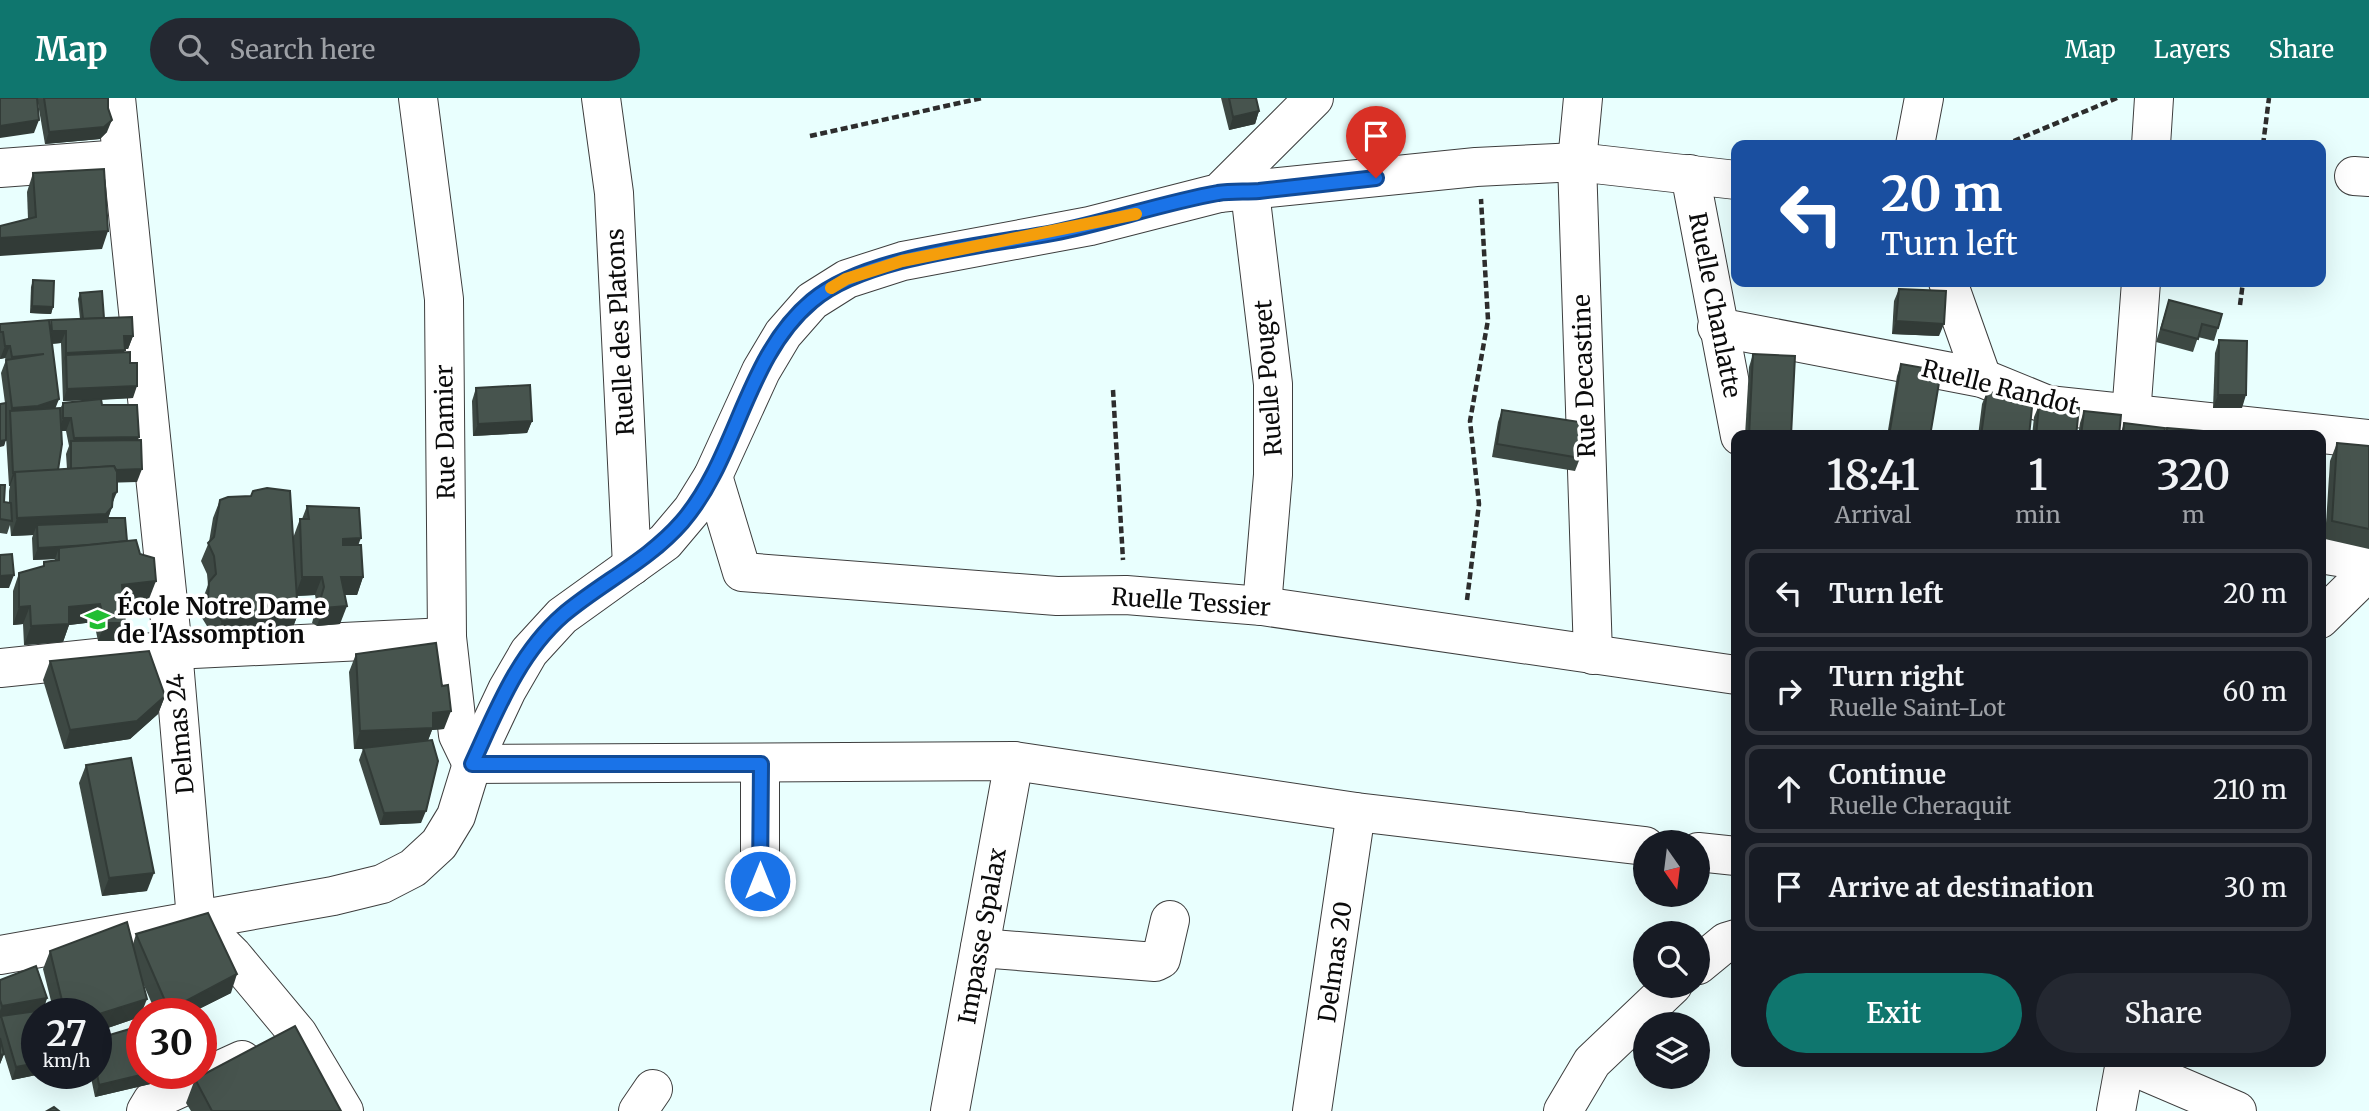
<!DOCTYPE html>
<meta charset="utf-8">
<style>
:root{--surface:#171b24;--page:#242831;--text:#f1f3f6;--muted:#9ea1a6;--line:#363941;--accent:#0f766e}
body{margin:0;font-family:Merriweather,serif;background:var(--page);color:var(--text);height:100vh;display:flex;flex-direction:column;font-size:26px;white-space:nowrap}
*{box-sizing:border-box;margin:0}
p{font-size:23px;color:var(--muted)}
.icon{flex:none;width:38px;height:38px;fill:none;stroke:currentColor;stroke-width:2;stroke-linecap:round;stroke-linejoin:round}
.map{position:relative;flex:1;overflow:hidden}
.side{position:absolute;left:1731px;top:332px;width:595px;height:637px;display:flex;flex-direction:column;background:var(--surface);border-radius:14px;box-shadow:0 7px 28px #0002}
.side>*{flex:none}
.banner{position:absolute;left:1731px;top:42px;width:595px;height:147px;border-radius:14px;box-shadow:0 7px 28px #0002;background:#1a4fa0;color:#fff;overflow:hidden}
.needle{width:46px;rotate:166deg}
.controls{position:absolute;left:1633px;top:732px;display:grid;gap:14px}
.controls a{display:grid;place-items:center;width:77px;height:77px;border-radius:50%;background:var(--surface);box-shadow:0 7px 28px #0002;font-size:35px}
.speed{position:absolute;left:21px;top:900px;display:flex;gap:14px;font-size:35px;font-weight:700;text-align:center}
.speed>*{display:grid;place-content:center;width:91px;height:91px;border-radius:50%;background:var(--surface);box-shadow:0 7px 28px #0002;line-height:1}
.speed small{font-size:18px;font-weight:400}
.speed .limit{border:10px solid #d22;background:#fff;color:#111}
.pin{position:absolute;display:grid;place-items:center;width:60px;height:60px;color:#fff;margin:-72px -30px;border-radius:50% 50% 50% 0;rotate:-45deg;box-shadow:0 0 7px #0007}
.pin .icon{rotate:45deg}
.me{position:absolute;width:77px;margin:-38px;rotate:0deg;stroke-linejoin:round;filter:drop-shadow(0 0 5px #0008)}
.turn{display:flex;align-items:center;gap:24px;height:147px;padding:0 35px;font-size:32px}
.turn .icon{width:91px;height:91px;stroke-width:2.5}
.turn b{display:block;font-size:49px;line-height:60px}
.eta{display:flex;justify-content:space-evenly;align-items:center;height:119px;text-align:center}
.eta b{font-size:42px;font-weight:600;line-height:49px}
.button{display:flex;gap:14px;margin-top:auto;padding:14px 35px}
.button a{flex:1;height:80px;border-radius:42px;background:var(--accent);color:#fff;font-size:28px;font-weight:600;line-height:80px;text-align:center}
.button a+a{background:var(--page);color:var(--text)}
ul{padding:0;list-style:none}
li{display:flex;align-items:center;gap:21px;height:88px;margin:0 14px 10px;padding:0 21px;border:4px solid var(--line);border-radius:14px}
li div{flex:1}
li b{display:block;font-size:26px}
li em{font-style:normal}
header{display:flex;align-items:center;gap:42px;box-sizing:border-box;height:98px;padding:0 35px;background:var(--accent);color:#fff}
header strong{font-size:33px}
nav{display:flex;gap:38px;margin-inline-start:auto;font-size:24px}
.search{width:490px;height:63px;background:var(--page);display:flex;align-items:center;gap:18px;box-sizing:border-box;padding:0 24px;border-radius:38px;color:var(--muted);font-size:26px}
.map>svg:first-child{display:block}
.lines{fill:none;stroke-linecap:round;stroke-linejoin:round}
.minor-casing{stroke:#3e3e3e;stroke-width:40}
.path{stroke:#2d2d2d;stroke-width:4.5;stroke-dasharray:7 3.5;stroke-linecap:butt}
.minor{stroke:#fff;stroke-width:38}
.wall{fill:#3d4843;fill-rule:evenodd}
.shaded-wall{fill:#323b37}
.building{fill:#47544e;stroke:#323b37;stroke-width:2}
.route-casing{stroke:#114b97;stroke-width:18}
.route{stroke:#1a73e8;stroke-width:12}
.slow{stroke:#f59e0b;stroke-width:12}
.labels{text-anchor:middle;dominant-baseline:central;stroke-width:7;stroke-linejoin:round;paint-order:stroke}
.street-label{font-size:24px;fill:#0b0b0b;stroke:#fff}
.poi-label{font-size:24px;font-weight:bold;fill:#0b0b0b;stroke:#fff;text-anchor:start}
</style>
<header>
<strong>Map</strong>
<div class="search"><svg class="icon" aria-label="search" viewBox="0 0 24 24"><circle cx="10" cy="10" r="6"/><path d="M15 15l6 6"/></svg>Search here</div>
<nav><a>Map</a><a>Layers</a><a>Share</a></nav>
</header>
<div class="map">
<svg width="2369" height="1013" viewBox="0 0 2369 1013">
<rect width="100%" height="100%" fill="#e9fffe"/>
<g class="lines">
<defs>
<g id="minor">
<path d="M116,0L173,552L196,821L233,858L298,936L344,1013"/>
<path d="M418,0L444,201L447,539L458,637L472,666L1014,663L1356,714L1645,748"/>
<path d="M601,0L614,95L632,468"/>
<path d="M1583,0L1577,64L1593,557"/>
<path d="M1915,47L1924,0"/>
<path d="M2151,47L2154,0"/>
<path d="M0,70L122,61"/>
<path d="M1690,76L1740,338"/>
<path d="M2354,78L2369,79"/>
<path d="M1250,94L1273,286V377L1262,508"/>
<path d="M1219,95L1476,69L1577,64L1736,82"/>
<path d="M1948,184L1982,280"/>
<path d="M1717,229L1982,280L2048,307L2369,341"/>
<path d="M2131,317L2141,184"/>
<path d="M713,378L742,474L1057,498L1126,497L1262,508L1736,577"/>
<path d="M2320,456L2369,464"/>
<path d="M2320,521L2369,473"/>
<path d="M0,570L173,552L447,539"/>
<path d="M1698,754L1736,758"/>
<path d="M760,784V666"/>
<path d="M980,850L1155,864L1161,861L1170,822"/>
<path d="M0,857L333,798L382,786L413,770L439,746L456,718L472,666L507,592L529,554L562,518L665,444L692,412L713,378L761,273L783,236L812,203L847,181L903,163L1090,128L1219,95L1314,0"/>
<path d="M1698,867L1726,844L1736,841"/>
<path d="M2125,965L2237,1013"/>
<path d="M146,1013L152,1003L242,962"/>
<path d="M638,1013L653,991"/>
<path d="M950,1013L1014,663"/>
<path d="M1312,1013L1356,714"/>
<path d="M1563,1013L1592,964L1673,887"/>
<path d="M2116,1013L2125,964"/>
</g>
</defs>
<use href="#minor" class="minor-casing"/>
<g class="path">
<path d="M810,38L982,0"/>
<path d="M2004,47L2117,0"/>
<path d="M2263,47L2269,0"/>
<path d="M2240,207L2243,184"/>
<path d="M1113,292L1123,462"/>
<path d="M1467,502L1479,406L1470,323L1488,222L1481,101"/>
</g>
<use href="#minor" class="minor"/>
</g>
<g class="wall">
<path d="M37,0H108L107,34L100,41L45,46Z"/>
<path d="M1221,0H1256L1259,13L1255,26L1229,32Z"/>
<path d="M33,75L102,151L28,121L27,94Z"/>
<path d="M33,182L53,209L51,216L30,215L31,189Z"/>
<path d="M1899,191L1939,238L1892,236L1894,203Z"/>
<path d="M80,195L104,220L133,238L128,251H125L124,254L133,300L101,302L102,307L138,342L137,384H117L112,409L108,420L127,443L149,501L123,505L119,543H98L94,524L69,527L63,544L24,547L23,526L13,527V493L19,475L43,468L44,464L54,463L55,461L33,462L32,440L33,437L11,438L10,427L7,436L0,435V387L4,404L9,405V393L10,388H9L6,339L4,348L5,305L1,275L6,262L5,260L0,261V226L50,227L51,222L80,221L78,201ZM61,245L63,303L91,302L63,305L60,311H55L52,246ZM61,333H66L69,348L66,356L67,371L58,372Z"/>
<path d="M2169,202L2218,230L2214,243L2198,239L2193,254L2156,244Z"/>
<path d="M2219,242L2242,310H2213L2215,255Z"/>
<path d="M1753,256L1791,338H1745L1749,269Z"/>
<path d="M1901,266L1930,338H1887L1897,278Z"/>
<path d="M476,290L532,323L527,335L473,338L472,303Z"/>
<path d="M1987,294L2029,338H1978L1982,306Z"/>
<path d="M2039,307L2076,338H2032L2034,319Z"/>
<path d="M1502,312L1580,360L1575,373L1492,359L1498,324Z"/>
<path d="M2084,313L2119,338H2078L2080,325Z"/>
<path d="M2124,325L2164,336L2167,330L2213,338H2120Z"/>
<path d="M2337,345L2369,348V451L2325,441L2330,363Z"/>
<path d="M220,402L293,440L300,421H302L307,408L359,447L363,479L357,497H345L340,526L317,528L312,525L317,507L315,497L297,498L298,516L291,534L215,541L202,520V503L208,487L207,476L201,463L209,444L213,420Z"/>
<path d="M356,556L444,631L432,632L428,642L421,725L380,727L359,662L363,651H354L349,574Z"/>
<path d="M50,563L165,598L158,616L130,641L64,651L43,582Z"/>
<path d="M86,667L147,793L102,798L79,685Z"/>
<path d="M136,836L231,895L191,915H156L142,883L140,919L96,934V915H54L43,871L50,853L133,846Z"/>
<path d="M0,882L47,900L43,912L37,975H46L12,982L4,956L0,966Z"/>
<path d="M96,941L159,984L95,999L90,975H96Z"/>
<path d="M195,981L341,1013H191L186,1005Z"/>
</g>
<g class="shaded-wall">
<path d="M1259,13L1255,26L1229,32L1233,19Z"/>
<path d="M39,22L34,35L0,40V28Z"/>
<path d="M112,22L107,34L100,41L45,46L49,34Z"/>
<path d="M108,133L102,151L0,158V140Z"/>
<path d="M32,208L53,209L51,216L30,215Z"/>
<path d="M1896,223L1944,226L1939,238L1892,236Z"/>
<path d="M52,233H66L61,245L47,246Z"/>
<path d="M124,238H133L128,251H120Z"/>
<path d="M5,248H10L5,260L0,261Z"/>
<path d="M125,252L120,265L66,257L62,268L66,255Z"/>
<path d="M137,288L133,300L63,303L67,291Z"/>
<path d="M2218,297H2246L2242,310H2213Z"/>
<path d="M59,301L54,314H10L12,310Z"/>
<path d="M63,320H71L66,333H59Z"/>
<path d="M532,323L527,335L473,338L478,326Z"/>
<path d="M139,339L135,352L71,350L74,340Z"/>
<path d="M6,342L4,348L0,349V343Z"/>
<path d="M142,371L137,384L67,386L71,373Z"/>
<path d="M13,375H15L10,388H9Z"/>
<path d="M117,394L110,411L112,409L106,427L107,420L104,429L37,427L33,437L11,438L17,420L113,396Z"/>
<path d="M361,440L354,458L337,459L343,441Z"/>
<path d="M127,445L59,450L55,461L33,462L38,450Z"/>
<path d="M14,477L9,490H0V478Z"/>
<path d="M302,479H322L315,497L295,498Z"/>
<path d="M341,479H363L357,497H334Z"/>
<path d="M156,483L149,501L115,506L122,487Z"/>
<path d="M100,506L94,524L69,527L63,544L24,547L31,528L69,509Z"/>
<path d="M30,508L23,526L13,527L19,509Z"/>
<path d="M347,508L340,526L317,528L323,510Z"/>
<path d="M298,516L291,534L215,541L222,523Z"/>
<path d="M105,525H125L119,543H98Z"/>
<path d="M165,598L158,616L130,641L64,651L70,632Z"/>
<path d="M451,613L444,631L432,632L426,648L354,651L360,633L433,615Z"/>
<path d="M426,713L421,725L380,727L384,715Z"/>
<path d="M154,775L147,793L102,798L109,780Z"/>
<path d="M237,876L231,895L191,915H168L169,912Z"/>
<path d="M47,900L43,913L0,920V913L2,908Z"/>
<path d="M147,901L140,919L96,934V917Z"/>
<path d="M4,956L0,966V957Z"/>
<path d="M37,965V975H46L12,982L16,969Z"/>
<path d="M149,975H162L159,984L95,999L99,987Z"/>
</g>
<g class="building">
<path d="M0,0H37L39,22L0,28Z"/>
<path d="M44,0H108V10L112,22L104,29L49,34Z"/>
<path d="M1229,0H1256L1259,13L1233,19Z"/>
<path d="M104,71L108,133L0,140V128L36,119L33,75Z"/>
<path d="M33,182L54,183L53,209L32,208Z"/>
<path d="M1899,191L1946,193L1944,226L1896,223Z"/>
<path d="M102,193L104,220L83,221L80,195Z"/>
<path d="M2169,202L2222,216L2218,230L2202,226L2198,241L2161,231Z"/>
<path d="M132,219L133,238H124L125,252L66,255V233H52L51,222Z"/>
<path d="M49,222L59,301L38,308L12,310L6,262L44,256L12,259L10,248H5L3,234H0V226Z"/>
<path d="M2219,242L2247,243L2246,297H2218Z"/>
<path d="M130,254V265H137V288L67,291L66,257Z"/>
<path d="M1753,256L1795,258L1791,338H1749Z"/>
<path d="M1901,266L1941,273L1930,338H1889Z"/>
<path d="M530,287L532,323L478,326L476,290Z"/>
<path d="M1987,294L2033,300L2029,338H1981Z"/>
<path d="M101,301L102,307H137L139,339L74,340L71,320H63V305Z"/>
<path d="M6,305V342L0,343V306Z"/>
<path d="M2039,307L2079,310L2076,338H2036Z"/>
<path d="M60,310L62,346L58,372L13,375L10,313Z"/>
<path d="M1502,312L1586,325L1580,360L1497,346Z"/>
<path d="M2084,313L2121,317L2119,338H2081Z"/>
<path d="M2124,325L2165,330L2164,338H2123Z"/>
<path d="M2167,330L2214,334L2213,338H2166Z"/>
<path d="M141,342L142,371L116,372L114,368L71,371V343Z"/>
<path d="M2337,345L2369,348V431L2332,423Z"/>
<path d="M114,368L117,374V394L113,396L112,409L106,416L17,420L15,374Z"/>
<path d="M0,387H5L4,404L11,405L12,423L0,421Z"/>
<path d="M267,390L290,393L298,516L222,523L208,501L209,484L216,476L214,458L208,445L214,439L220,402L228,399L251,398L253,393Z"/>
<path d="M307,408L359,410L361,440L343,441V447H361L363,479H341L347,508L323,510L319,506L324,489L322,479H302L300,421H309Z"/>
<path d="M107,420H125L127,443L90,447L38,450L37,427L107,424Z"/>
<path d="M136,442L140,456L154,460L156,483L122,487L125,525H105L100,506L69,509V526L31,528L30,508L19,509V475L44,468V464L59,462V450Z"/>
<path d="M12,456L14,477L0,478V457Z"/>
<path d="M436,545L442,588L448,587L451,613L433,615V630L360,633L356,556Z"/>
<path d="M149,553L165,598L137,623L70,632L50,563Z"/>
<path d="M432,642L438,663L426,713L384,715L363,650Z"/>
<path d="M131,660L154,775L109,780L86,667Z"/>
<path d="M208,815L237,876L169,912L136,836Z"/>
<path d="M127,824L147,901L96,917V915H65L50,853Z"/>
<path d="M36,868L47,900L2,908L0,902V882Z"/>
<path d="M44,912L45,915H37V965L16,969L1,918Z"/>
<path d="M140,928L142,930V975H149L99,987L96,970V941Z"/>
<path d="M295,928L341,1013H212L195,981Z"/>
<path d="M0,940L4,956L0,957Z"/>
<path d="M54,1009L59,1013H47Z"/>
</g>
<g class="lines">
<defs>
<path id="route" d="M760,783L761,666H472C496,614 518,556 563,517C602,484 648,463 682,424C738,359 745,259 812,203C865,158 984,148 1053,135C1108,124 1162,105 1218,95C1231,93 1246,94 1259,93C1298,89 1337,84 1376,80"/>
</defs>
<use href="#route" class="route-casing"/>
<use href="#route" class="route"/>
<path class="slow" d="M831,190L846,181L902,163L1136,116"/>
</g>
<defs>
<symbol id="school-bare" viewBox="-9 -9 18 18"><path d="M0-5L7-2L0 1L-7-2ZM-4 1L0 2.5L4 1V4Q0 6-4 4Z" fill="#20be32" stroke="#fff" stroke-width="2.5" paint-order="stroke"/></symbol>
</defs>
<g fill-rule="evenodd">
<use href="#school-bare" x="80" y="504" width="35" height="35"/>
</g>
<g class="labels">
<g class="street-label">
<text transform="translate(1715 207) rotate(79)">Ruelle Chanlatte</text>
<text transform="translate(620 234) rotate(-93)">Ruelle des Platons</text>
<text transform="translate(1584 278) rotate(-92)">Rue Decastine</text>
<text transform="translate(1268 280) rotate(-94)">Ruelle Pouget</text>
<text transform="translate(2000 289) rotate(14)">Ruelle Randot</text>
<text transform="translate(445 334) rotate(-91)">Rue Damier</text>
<text transform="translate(1191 504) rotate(4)">Ruelle Tessier</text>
<text transform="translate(180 636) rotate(-95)">Delmas 24</text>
<text transform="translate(982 838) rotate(-80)">Impasse Spalax</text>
<text transform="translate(1335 864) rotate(-82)">Delmas 20</text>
</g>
<g class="poi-label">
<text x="117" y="508">École Notre Dame<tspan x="117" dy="28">de l'Assomption</tspan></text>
</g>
</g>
</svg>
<div class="controls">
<a><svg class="needle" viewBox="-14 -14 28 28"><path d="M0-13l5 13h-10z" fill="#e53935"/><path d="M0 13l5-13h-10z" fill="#9ea1a6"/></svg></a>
<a><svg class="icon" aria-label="search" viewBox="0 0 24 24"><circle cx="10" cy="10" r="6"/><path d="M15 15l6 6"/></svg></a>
<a><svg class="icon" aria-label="layers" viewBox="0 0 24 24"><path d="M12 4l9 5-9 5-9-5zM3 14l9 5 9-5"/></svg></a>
</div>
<div class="speed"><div>27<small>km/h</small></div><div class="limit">30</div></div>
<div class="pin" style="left:1376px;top:80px;background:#d93025"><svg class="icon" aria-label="arrive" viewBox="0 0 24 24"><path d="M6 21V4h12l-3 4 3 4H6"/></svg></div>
<svg class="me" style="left:760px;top:783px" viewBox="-20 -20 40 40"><circle r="17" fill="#1a73e8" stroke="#fff" stroke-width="3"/><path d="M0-11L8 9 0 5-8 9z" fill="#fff"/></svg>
<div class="banner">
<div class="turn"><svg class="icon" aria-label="left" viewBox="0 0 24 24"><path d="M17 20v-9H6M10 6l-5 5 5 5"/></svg><div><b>20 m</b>Turn left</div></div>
</div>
<section class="side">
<div class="eta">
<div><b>18:41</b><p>Arrival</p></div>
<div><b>1</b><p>min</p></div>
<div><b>320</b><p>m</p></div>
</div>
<ul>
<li><svg class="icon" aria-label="left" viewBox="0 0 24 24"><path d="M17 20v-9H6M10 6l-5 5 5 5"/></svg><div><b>Turn left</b></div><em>20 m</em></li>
<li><svg class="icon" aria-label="right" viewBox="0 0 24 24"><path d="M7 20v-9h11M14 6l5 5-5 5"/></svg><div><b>Turn right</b><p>Ruelle Saint-Lot</p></div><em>60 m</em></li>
<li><svg class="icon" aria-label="ahead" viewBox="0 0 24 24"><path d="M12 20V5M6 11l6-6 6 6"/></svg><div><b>Continue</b><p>Ruelle Cheraquit</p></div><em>210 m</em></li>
<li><svg class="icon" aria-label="arrive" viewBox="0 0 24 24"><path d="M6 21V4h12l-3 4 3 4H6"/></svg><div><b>Arrive at destination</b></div><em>30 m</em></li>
</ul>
<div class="button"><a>Exit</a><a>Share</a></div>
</section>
</div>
